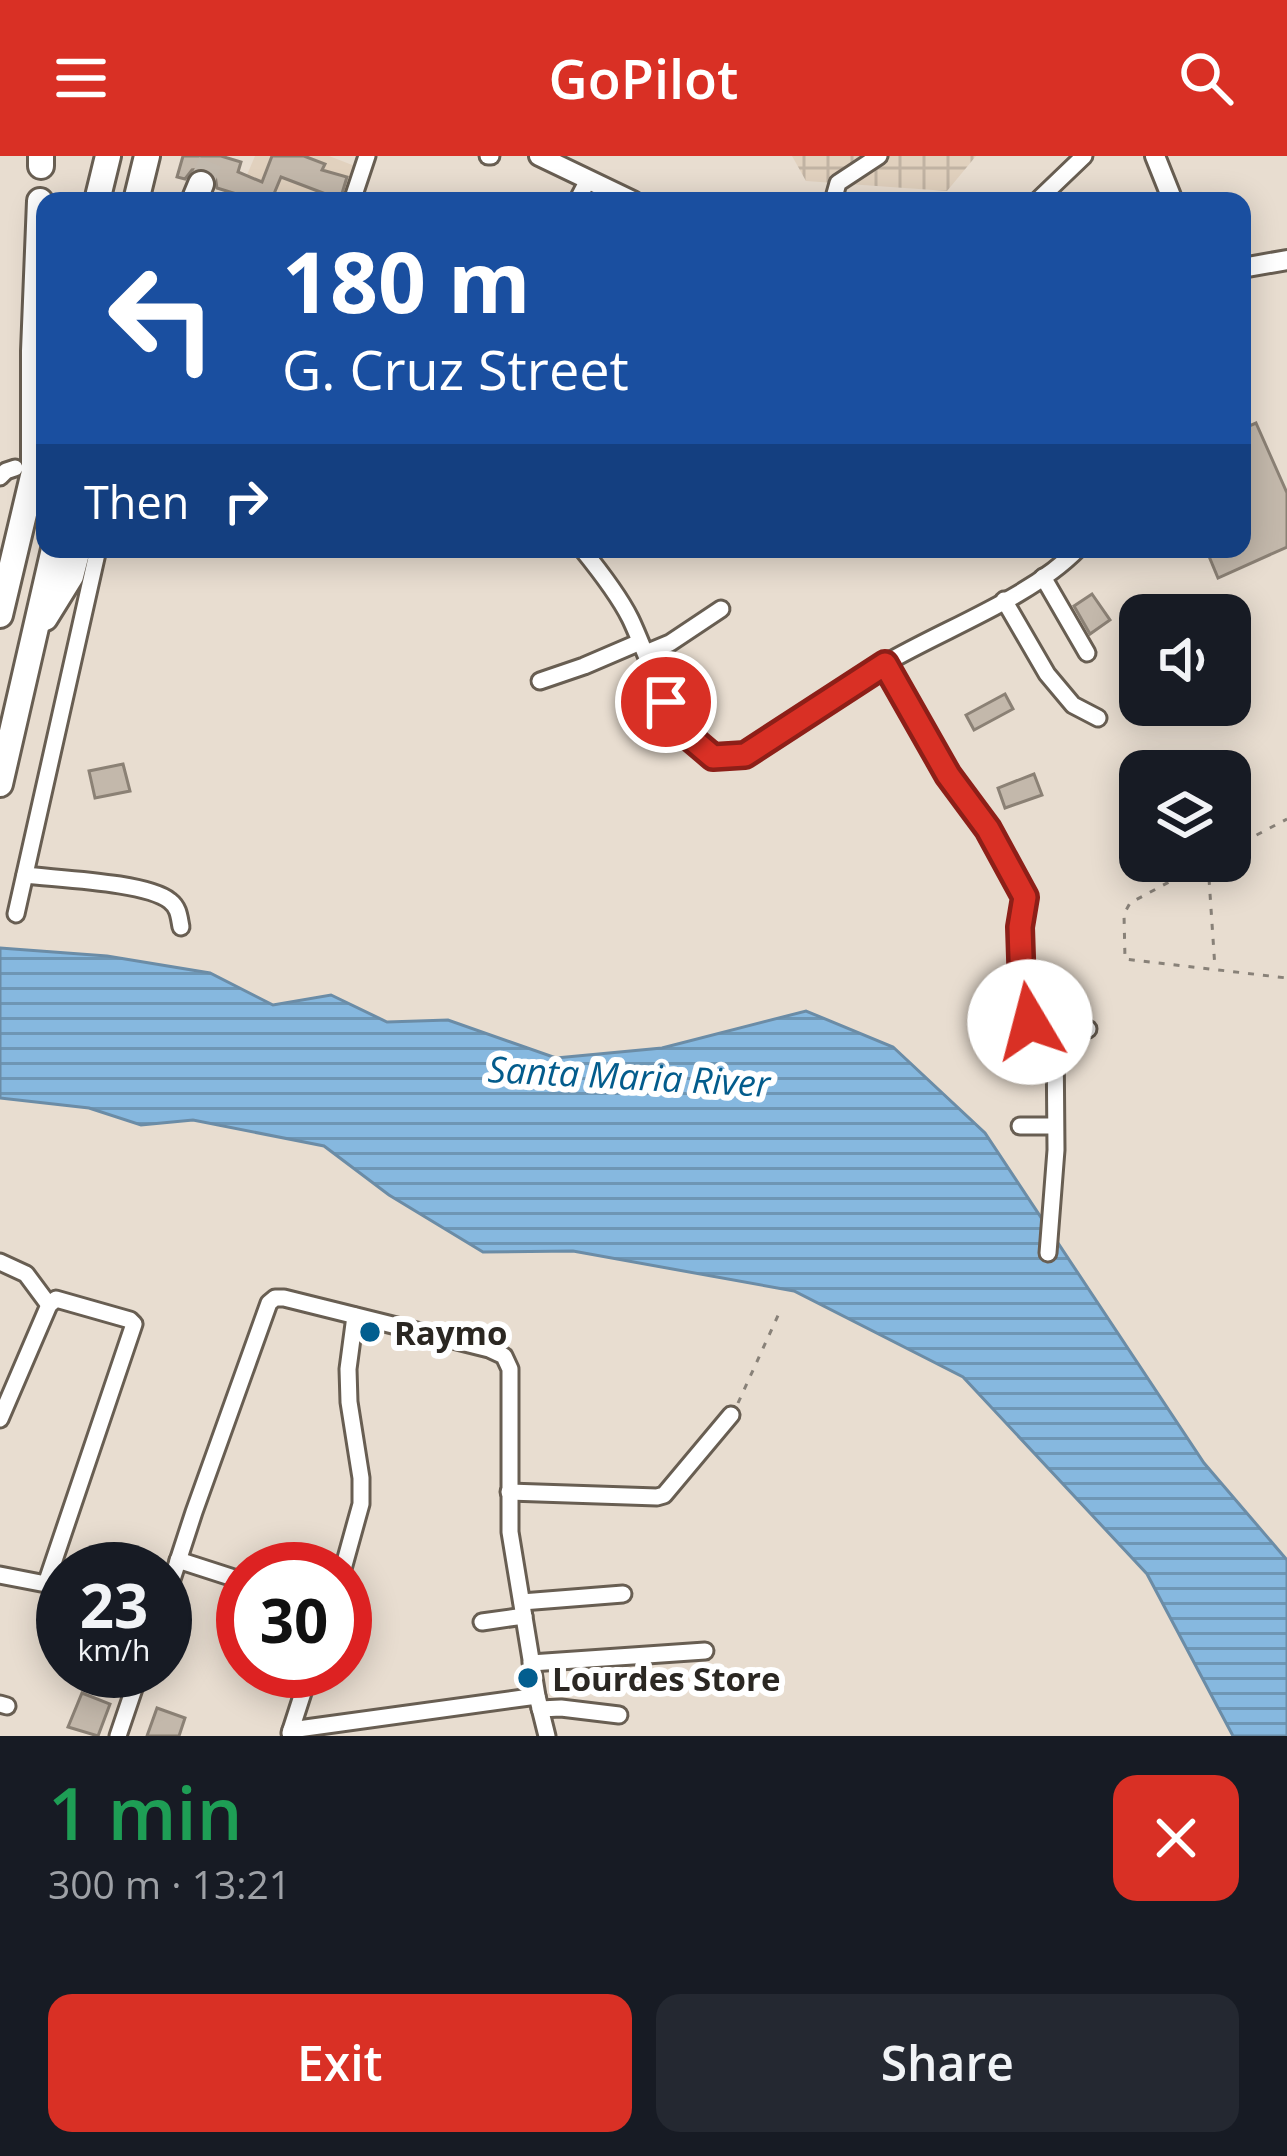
<!DOCTYPE html>
<meta charset="utf-8">
<style>
:root{--surface:#171b24;--page:#242831;--text:#f1f3f6;--muted:#9ea1a6;--accent:#d93025}
body{margin:0;font-family:"Open Sans",sans-serif;background:var(--page);color:var(--text);height:100vh;display:flex;flex-direction:column;font-size:45px;white-space:nowrap}
*{box-sizing:border-box;margin:0}
p{font-size:39px;color:var(--muted)}
.icon{flex:none;width:66px;height:66px;fill:none;stroke:currentColor;stroke-width:2;stroke-linecap:round;stroke-linejoin:round}
.map{position:relative;height:1580px;overflow:hidden}
.details{display:flex;flex-direction:column;background:var(--surface);flex:1}
.details>*{flex:none}
.guide{position:absolute;left:36px;top:36px;width:1215px;height:366px;border-radius:24px;box-shadow:0 6px 30px #0003;background:#1a4fa0;color:#fff;overflow:hidden}
.fabs{position:absolute;left:1119px;top:438px;display:grid;gap:24px}
.fabs a{display:grid;place-items:center;width:132px;height:132px;border-radius:24px;background:var(--surface);box-shadow:0 6px 30px #0003;font-size:60px}
.speed{position:absolute;left:36px;top:1386px;display:flex;gap:24px;font-size:60px;font-weight:700;text-align:center}
.speed>*{display:grid;place-content:center;width:156px;height:156px;border-radius:50%;background:var(--surface);box-shadow:0 6px 30px #0003;line-height:1}
.speed small{font-size:30px;font-weight:400}
.speed .limit{border:18px solid #d22;background:#fff;color:#111}
.pin{position:absolute;display:grid;place-items:center;width:102px;height:102px;color:#fff;margin:-51px;border:6px solid #fff;border-radius:50%;box-shadow:0 3px 12px #0007}
.me{position:absolute;width:132px;margin:-66px;rotate:352deg;stroke-linejoin:round;filter:drop-shadow(0 0 9px #0008)}
.turn{display:flex;align-items:center;gap:42px;height:252px;padding:0 48px;font-size:54px}
.turn .icon{width:156px;height:156px;stroke-width:2.5}
.turn b{display:block;font-size:84px;line-height:102px}
.then{display:flex;align-items:center;height:114px;padding:0 48px;background:#0003;gap:24px;font-size:45px}
.round{display:grid;place-items:center;flex:none;width:126px;height:126px;border-radius:24px;background:var(--page)}
.headline{display:flex;align-items:center;justify-content:space-between;height:204px;padding:0 48px}
h1{font-size:72px;font-weight:600;line-height:90px;color:#1e9e55}
.primary-button{display:flex;gap:24px;margin-top:auto;padding:24px 48px}
.primary-button a{flex:1;height:138px;border-radius:24px;background:var(--accent);color:#fff;font-size:48px;font-weight:600;line-height:138px;text-align:center}
.primary-button a+a{background:var(--page);color:var(--text)}
header{display:flex;justify-content:space-between;align-items:center;height:156px;padding:0 48px;background:var(--accent);color:#fff;font-size:54px;font-weight:600}
.map>svg:first-child{display:block}
.built{fill:#e1d1be}
.industrial{fill:url(#industrial-grid)}
.water{fill:url(#water-rules);stroke:#6b8ca6;stroke-width:3}
.building{fill:#c3b8ab;stroke:#8b8175;stroke-width:3}
.lines{fill:none;stroke-linecap:round;stroke-linejoin:round}
.highway-tunnel{stroke:#c2b9ad;stroke-width:24;stroke-dasharray:24 12;stroke-linecap:butt}
.minor-casing{stroke:#685e52;stroke-width:21}
.major-casing{stroke:#685e52;stroke-width:24}
.highway-casing{stroke:#685e52;stroke-width:30}
.path{stroke:#888178;stroke-width:3;stroke-dasharray:6 9;stroke-linecap:butt}
.minor{stroke:#fff;stroke-width:15}
.major{stroke:#fff;stroke-width:18}
.highway{stroke:#fff;stroke-width:24}
.route-casing{stroke:#8d1f18;stroke-width:30}
.route{stroke:#d93025;stroke-width:21}
.poi-dot{fill:#035e8f;stroke:#fff;stroke-width:4.5}
.labels{text-anchor:middle;dominant-baseline:central;stroke-width:12;stroke-linejoin:round;paint-order:stroke}
.poi-label{font-size:33px;font-weight:bold;fill:#2b2722;stroke:#fff;text-anchor:start}
.water-label{font-size:36px;font-style:italic;fill:#035c8c;stroke:#fff}
</style>
<header><svg class="icon" aria-label="menu" viewBox="0 0 24 24"><path d="M4 6h16M4 12h16M4 18h16"/></svg>GoPilot<svg class="icon" aria-label="search" viewBox="0 0 24 24"><circle cx="10" cy="10" r="6"/><path d="M15 15l6 6"/></svg></header>
<div class="map">
<svg width="1287" height="1580" viewBox="0 0 1287 1580">
<defs>
<pattern id="industrial-grid" width="8" height="8" patternUnits="userSpaceOnUse" patternTransform="scale(3)"><rect width="8" height="8" fill="#e1d1be"/><path d="M0 4h8M4 0v8" fill="none" stroke="#c1b3a3"/></pattern>
<pattern id="water-rules" width="6" height="5" patternUnits="userSpaceOnUse" patternTransform="scale(3)"><rect width="6" height="5" fill="#86b8df"/><path d="M0 2.5h6" fill="none" stroke="#6e96b4"/></pattern>
</defs>
<rect width="100%" height="100%" fill="#e8ddd0"/>
<path class="built" d="M255,0H329L360,12L351,45H236Z"/>
<path class="industrial" d="M792,0H976L947,35L806,25Z"/>
<path class="water" d="M0,792L107,800L210,817L273,849L331,839L387,866L448,864L556,902L662,892L806,855L893,891L985,977L1204,1307L1287,1404V1580H1233L1147,1418L963,1221L794,1135L573,1095L483,1096L389,1039L324,990L193,964L141,969L89,952L0,942Z"/>
<g class="building">
<path d="M183,0H221L241,6L238,16L262,26L272,0H304L325,8L322,14L347,21L340,44L322,40L323,37L281,21L271,45H244L246,41L217,32L215,19L206,12L192,14L185,23L177,21Z"/>
<path d="M1256,267L1287,337V391L1218,422L1206,393H1242V273Z"/>
<path d="M1092,438L1110,464L1090,478L1074,450Z"/>
<path d="M1005,538L1013,553L974,574L966,559Z"/>
<path d="M123,608L130,635L95,642L89,615Z"/>
<path d="M1034,618L1042,639L1005,652L998,632Z"/>
<path d="M82,1537L110,1548L98,1580L68,1571Z"/>
<path d="M157,1552L185,1562L179,1580H147Z"/>
</g>
<g class="lines">
<path class="highway-tunnel" d="M201,28L213,0"/>
<defs>
<g id="minor">
<path d="M488,0H491"/>
<path d="M352,45L367,0"/>
<path d="M577,45L588,24"/>
<path d="M833,45L838,27L879,0"/>
<path d="M1037,45L1084,0"/>
<path d="M0,321L6,315L15,312"/>
<path d="M582,393C599,414 618,438 630,462C648,498 675,592 717,601C726,603 736,601 745,599C792,569 838,535 886,507C946,472 1030,442 1078,393"/>
<path d="M1043,421L1087,497"/>
<path d="M1004,444L1047,518L1073,549L1098,562"/>
<path d="M646,497L670,487L721,453"/>
<path d="M885,508L948,619L988,673L1025,741L1020,771L1023,862L1055,874L1056,994L1048,1097"/>
<path d="M540,525L584,510L640,486"/>
<path d="M25,719C57,723 147,726 170,745C179,752 179,761 181,771"/>
<path d="M16,758L98,393"/>
<path d="M1055,874L1088,873"/>
<path d="M1020,970H1055"/>
<path d="M0,1106L26,1118L49,1149"/>
<path d="M0,1263L49,1149L56,1143L130,1164L134,1168L46,1428L0,1419"/>
<path d="M509,1336L657,1341L664,1339L731,1259"/>
<path d="M178,1404L243,1425"/>
<path d="M343,1413L361,1348V1322L349,1246L348,1213L355,1160"/>
<path d="M165,1445L194,1356L269,1147L275,1142H284L489,1193L504,1200L510,1213V1376L537,1540L547,1580"/>
<path d="M522,1446L623,1438"/>
<path d="M482,1466L524,1460"/>
<path d="M531,1507L705,1495"/>
<path d="M0,1548L7,1550"/>
<path d="M540,1553L561,1552L619,1559"/>
<path d="M291,1574L537,1540"/>
<path d="M290,1577L310,1515"/>
<path d="M118,1580L140,1515"/>
</g>
<g id="major">
<path d="M539,0L633,45"/>
<path d="M1155,0L1173,45"/>
<path d="M1242,112L1287,104"/>
</g>
<g id="highway">
<path d="M41,10V0"/>
<path d="M97,45L108,0"/>
<path d="M136,45L147,0"/>
<path d="M194,45L201,28"/>
<path d="M34,315V195L40,45"/>
<path d="M0,459L38,299"/>
<path d="M45,462L71,420L78,393"/>
<path d="M0,628L54,393"/>
</g>
</defs>
<use href="#minor" class="minor-casing"/>
<use href="#major" class="major-casing"/>
<use href="#highway" class="highway-casing"/>
<g class="path">
<path d="M1230,693L1287,663"/>
<path d="M1208,705L1130,747L1124,758L1125,803L1287,822"/>
<path d="M1208,708L1215,812"/>
<path d="M738,1247L781,1153"/>
</g>
<use href="#minor" class="minor"/>
<use href="#major" class="major"/>
<use href="#highway" class="highway"/>
</g>
<g class="lines">
<defs>
<path id="route" d="M666,546L686,578L713,601L745,599L885,508L948,619L988,673L1025,741L1020,771L1023,862L1030,866"/>
</defs>
<use href="#route" class="route-casing"/>
<use href="#route" class="route"/>
</g>
<g class="poi-dot">
<circle cx="370" cy="1176" r="12"/>
<circle cx="528" cy="1522" r="12"/>
</g>
<g class="labels">
<g class="poi-label">
<text x="394" y="1176">Raymo</text>
<text x="552" y="1522">Lourdes Store</text>
</g>
<g class="water-label">
<text transform="translate(629 920) rotate(3)">Santa Maria River</text>
</g>
</g>
</svg>
<div class="fabs">
<a><svg class="icon" aria-label="sound" viewBox="0 0 24 24"><path d="M4 9h4l5-4v14l-5-4H4zM17 9q2 3 0 6"/></svg></a>
<a><svg class="icon" aria-label="layers" viewBox="0 0 24 24"><path d="M12 4l9 5-9 5-9-5zM3 14l9 5 9-5"/></svg></a>
</div>
<div class="speed"><div>23<small>km/h</small></div><div class="limit">30</div></div>
<div class="pin" style="left:666px;top:546px;background:#d93025"><svg class="icon" aria-label="arrive" viewBox="0 0 24 24"><path d="M6 21V4h12l-3 4 3 4H6"/></svg></div>
<svg class="me" style="left:1030px;top:866px" viewBox="-20 -20 40 40"><circle r="19" fill="#fff"/><path d="M0-13L10 11 0 6-10 11z" fill="#d93025"/></svg>
<div class="guide">
<div class="turn"><svg class="icon" aria-label="left" viewBox="0 0 24 24"><path d="M17 20v-9H6M10 6l-5 5 5 5"/></svg><div><b>180 m</b>G. Cruz Street</div></div>
<div class="then">Then<svg class="icon" aria-label="right" viewBox="0 0 24 24"><path d="M7 20v-9h11M14 6l5 5-5 5"/></svg></div>
</div>
</div>
<section class="details">
<div class="headline"><div><h1>1 min</h1><p>300 m · 13:21</p></div><a class="round" style="background:#d93025;color:#fff"><svg class="icon" aria-label="close" viewBox="0 0 24 24"><path d="M6 6l12 12M18 6L6 18"/></svg></a></div>
<div class="primary-button"><a>Exit</a><a>Share</a></div>
</section>
